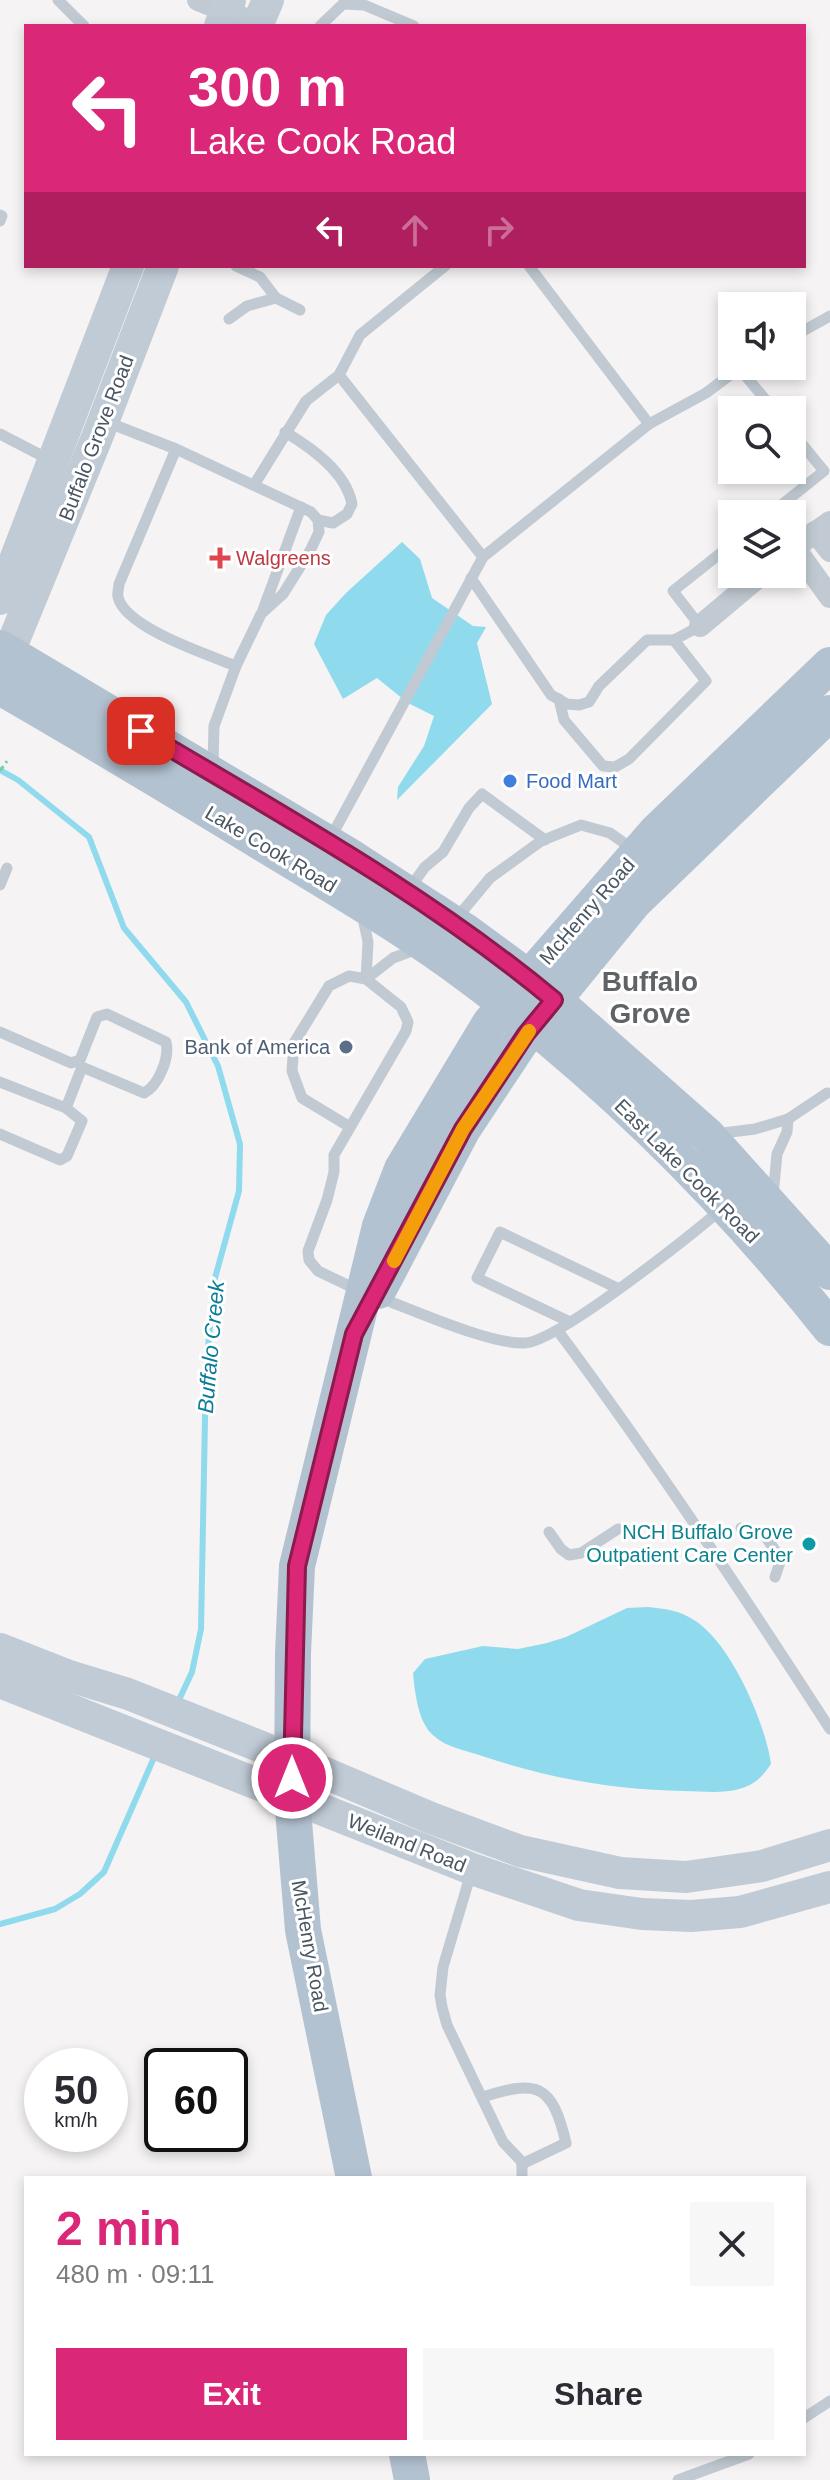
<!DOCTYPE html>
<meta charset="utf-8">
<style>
:root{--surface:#fff;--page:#f7f7f7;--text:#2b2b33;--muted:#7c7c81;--accent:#db2777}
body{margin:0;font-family:Arial,sans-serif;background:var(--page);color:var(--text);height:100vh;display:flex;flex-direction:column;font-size:30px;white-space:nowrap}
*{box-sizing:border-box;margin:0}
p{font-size:26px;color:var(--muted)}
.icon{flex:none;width:44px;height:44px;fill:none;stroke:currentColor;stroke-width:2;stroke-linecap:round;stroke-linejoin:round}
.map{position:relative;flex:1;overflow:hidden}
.sheet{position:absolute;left:24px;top:2176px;width:782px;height:280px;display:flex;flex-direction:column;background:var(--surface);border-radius:0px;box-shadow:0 4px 12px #0003}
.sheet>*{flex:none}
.banner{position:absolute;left:24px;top:24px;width:782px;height:244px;border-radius:0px;box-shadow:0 4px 12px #0003;background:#db2777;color:#fff;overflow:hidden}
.controls{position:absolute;left:718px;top:292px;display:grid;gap:16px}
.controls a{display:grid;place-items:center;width:88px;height:88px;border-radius:0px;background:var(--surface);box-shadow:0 4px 12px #0003;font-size:40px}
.speed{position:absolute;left:24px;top:2048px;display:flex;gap:16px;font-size:40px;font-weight:700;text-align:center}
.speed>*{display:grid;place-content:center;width:104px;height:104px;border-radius:50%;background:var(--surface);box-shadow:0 4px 12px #0003;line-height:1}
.speed small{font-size:20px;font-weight:400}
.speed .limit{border:4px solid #111;border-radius:12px;background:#fff;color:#111}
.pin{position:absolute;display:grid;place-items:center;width:68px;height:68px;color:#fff;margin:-34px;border-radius:16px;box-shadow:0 4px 12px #0006}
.me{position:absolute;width:88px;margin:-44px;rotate:0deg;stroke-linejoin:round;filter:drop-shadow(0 0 6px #0008)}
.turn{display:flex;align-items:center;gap:28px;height:168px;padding:0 32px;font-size:36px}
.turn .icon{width:104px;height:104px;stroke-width:2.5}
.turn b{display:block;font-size:56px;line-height:68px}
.lanes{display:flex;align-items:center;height:76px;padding:0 32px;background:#0003;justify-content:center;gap:40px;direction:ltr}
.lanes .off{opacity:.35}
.round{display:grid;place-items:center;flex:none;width:84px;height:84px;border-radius:0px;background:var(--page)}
.headline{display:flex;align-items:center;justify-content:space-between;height:136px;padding:0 32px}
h1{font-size:48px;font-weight:700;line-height:60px;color:var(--accent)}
.action{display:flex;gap:16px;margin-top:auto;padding:16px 32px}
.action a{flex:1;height:92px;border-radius:0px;background:var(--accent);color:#fff;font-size:32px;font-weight:700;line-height:92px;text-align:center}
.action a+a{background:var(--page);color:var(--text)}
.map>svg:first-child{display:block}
.water{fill:#90daee}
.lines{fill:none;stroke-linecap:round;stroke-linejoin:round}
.stream{stroke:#90daee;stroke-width:6}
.path{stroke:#7ad0a6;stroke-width:3;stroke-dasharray:6 4;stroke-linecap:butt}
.lane{stroke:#c1cad2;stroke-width:11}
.street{stroke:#c1cad2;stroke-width:22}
.secondary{stroke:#c1cbd6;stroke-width:32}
.primary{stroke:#b3c2d1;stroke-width:36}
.route-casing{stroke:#8e194d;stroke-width:20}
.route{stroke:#db2777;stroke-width:14}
.slow{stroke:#f59e0b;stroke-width:14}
.health-dot{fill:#e0444e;stroke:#fff;stroke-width:3}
.shop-dot{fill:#3f7fe0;stroke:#fff;stroke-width:3}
.service-dot{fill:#5c6f8a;stroke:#fff;stroke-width:3}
.culture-dot{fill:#0f9aa8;stroke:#fff;stroke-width:3}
.labels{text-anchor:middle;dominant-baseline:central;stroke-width:6;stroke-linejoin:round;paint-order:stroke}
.street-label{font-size:20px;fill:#4a5661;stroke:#fff}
.health-label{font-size:20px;fill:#be3a42;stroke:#fff;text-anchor:start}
.shop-label{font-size:20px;fill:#366cbe;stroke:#fff;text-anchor:start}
.service-label{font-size:20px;fill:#4e5e75;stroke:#fff;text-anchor:end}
.culture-label{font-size:20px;fill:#0d838f;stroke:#fff;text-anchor:end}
.water-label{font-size:22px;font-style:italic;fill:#0c7c9b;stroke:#fff}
.district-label{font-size:28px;font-weight:bold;fill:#5f6368;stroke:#fff}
</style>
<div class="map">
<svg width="830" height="2480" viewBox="0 0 830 2480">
<rect width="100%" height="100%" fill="#f5f3f3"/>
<g class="water">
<path d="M402,542L420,559L432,598L473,626L486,627L477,643L492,704L397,800L398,787L424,746L434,716L408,703L377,678L343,699L314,644L326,615L346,593Z"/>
<path d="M648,1607C665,1609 679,1610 694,1620C731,1643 765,1722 771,1764C762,1777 755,1785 739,1789C722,1794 701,1791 684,1791C613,1790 547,1778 479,1755C464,1750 446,1747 434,1736C418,1723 415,1693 413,1673L425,1659L483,1646L518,1649L547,1643L566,1637L627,1608Z"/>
</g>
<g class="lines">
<g class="stream">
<path d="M0,770L18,780L89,837L124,928L186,1002L218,1066L240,1144L239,1191L215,1278L206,1366L201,1629L192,1672L178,1702"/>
<path d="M0,1924L55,1909L80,1894L104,1872L156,1753"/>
</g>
<path class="path" d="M0,771L7,761"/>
<g class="lane">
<path d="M58,0L84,26"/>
<path d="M320,26L343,4L364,5L414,26"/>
<path d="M0,215L2,216L0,221"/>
<path d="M236,266L260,277L276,298"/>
<path d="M445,266L360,335L339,375L483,557"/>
<path d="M529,266L649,424"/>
<path d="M229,319L247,306L276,298L300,310"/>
<path d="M792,337L830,316"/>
<path d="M739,368L774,410"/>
<path d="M104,421L176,449L119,584C119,588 117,593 118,597C125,628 209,655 236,666L261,614L283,594L310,551L319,532L318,520L311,512L176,449"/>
<path d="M285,432C312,448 346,472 352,504L347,514L333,523L318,520"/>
<path d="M0,434L52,461"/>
<path d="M254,485L306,401L339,375"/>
<path d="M770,514L824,471L792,432"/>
<path d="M471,578L551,695L567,704L579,705L589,702L599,686L647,640H674L700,626L673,591L732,544"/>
<path d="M263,610L301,507"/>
<path d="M559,699L564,720L603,766L615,767L629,759L706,681L674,640"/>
<path d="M213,765L214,726L236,666"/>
<path d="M330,839L483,557L649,424L706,393L742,366"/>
<path d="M0,885L7,868"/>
<path d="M409,889L425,867L443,852L469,808L482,794L545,840"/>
<path d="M362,913L368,942L366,979L393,958L417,949"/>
<path d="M456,919L490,878L541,841L581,825L610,833L634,850"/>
<path d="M0,1032L71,1063L80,1060L97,1017L107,1014L166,1042C170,1058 158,1086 144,1093L82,1067L66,1108"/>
<path d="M0,1082L66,1108L82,1121L67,1156L60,1160L0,1134"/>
<path d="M350,1127L302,1098L292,1071L294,1043L329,986L349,976L366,979L401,1007L408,1022L406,1031L334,1155V1172L327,1200L308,1251L309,1260L318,1271L360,1291"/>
<path d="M715,1134L755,1129L788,1119L827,1093"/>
<path d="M773,1196L777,1154L787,1132L788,1119"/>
<path d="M378,1297C413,1310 491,1345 525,1343C559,1341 691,1235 723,1208"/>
<path d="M570,1322L477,1278L500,1232L617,1288"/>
<path d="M558,1331C654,1460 743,1594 830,1729"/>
<path d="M741,1528L763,1533L781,1559L775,1577"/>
<path d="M549,1532L561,1549L569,1555L581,1553L618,1529"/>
<path d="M471,1873L443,1967L440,1995L442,2007L447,2025L503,2142L522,2162V2178"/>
<path d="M483,2097C537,2080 552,2083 566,2143L522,2164"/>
<path d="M804,2418L830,2401"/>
<path d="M678,2480L749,2454"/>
</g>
<g class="street">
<path d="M198,0L258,24"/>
<path d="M815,532L830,551"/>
<path d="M794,547L830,597"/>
<path d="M792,549L830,522"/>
<path d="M700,626L762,574"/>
</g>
<g class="secondary">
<path d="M220,26L230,0"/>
<path d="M257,26L268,0"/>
<path d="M0,599L128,266"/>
<path d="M0,674L98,435L163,266"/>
<path d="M0,1649L66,1675L128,1694L292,1759L431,1818L520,1851L620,1873L686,1877L762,1866L830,1845"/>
<path d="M0,1682L472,1869L579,1905L642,1914L691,1916L740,1912L830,1887"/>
</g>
<g class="primary">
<path d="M0,648L351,857L465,931L529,978L707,1135L830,1272"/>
<path d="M0,687C82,734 163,783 244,832C314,875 386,916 453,964C595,1067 721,1191 830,1328"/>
<path d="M378,1291L463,1129L526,1034L634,902L830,713"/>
<path d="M354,2178L303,1930L292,1798L293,1653L297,1566L380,1226L402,1169L490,1023L656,832L830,665"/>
<path d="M407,2454L412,2480"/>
</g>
</g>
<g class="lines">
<defs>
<path id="route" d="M141,731C282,815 428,895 554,1000L526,1034L463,1129L354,1334L297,1566L292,1778"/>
</defs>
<use href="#route" class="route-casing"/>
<use href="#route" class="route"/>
<path class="slow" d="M394,1261L463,1129L529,1031"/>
</g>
<path class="health-dot" d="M216 546h8v8h8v8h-8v8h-8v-8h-8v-8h8z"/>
<circle class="shop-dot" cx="510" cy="781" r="8"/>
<circle class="service-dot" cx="346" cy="1047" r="8"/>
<circle class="culture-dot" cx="809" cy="1544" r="8"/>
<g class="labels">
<g class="street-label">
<text transform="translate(96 438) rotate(-69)">Buffalo Grove Road</text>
<text transform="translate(271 849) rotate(31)">Lake Cook Road</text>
<text transform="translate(587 911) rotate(-49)">McHenry Road</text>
<text transform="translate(687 1171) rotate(45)">East Lake Cook Road</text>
<text transform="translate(407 1843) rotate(22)">Weiland Road</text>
<text transform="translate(310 1946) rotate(80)">McHenry Road</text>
</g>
<g class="health-label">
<text x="236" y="558">Walgreens</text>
</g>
<g class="shop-label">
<text x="526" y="781">Food Mart</text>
</g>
<g class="service-label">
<text x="330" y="1047">Bank of America</text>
</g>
<g class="culture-label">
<text x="793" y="1532">NCH Buffalo Grove<tspan x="793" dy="23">Outpatient Care Center</tspan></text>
</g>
<g class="water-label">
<text transform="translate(211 1347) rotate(-85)">Buffalo Creek</text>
</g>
<g class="district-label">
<text x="650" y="981">Buffalo<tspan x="650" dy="32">Grove</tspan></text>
</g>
</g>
</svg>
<div class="controls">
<a><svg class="icon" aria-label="sound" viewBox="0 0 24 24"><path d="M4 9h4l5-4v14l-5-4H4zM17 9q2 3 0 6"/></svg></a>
<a><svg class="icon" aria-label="search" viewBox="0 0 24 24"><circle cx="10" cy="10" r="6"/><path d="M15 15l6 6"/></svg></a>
<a><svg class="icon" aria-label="layers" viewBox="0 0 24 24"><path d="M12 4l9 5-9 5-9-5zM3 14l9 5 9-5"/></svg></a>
</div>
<div class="speed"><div>50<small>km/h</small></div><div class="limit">60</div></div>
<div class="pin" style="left:141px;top:731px;background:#d93025"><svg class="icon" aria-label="arrive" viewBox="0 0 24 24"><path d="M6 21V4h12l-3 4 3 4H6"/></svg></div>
<svg class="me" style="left:292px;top:1778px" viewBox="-20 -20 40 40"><circle r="17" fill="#db2777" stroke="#fff" stroke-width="3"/><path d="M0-11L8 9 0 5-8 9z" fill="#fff"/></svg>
<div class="banner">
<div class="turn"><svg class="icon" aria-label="left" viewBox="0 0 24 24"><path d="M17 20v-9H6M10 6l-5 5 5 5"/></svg><div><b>300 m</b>Lake Cook Road</div></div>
<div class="lanes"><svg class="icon" aria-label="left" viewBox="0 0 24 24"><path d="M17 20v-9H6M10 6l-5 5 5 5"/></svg><svg class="icon off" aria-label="ahead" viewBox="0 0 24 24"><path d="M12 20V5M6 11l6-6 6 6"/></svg><svg class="icon off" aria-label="right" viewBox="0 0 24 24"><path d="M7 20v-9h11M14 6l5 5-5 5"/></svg></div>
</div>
<section class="sheet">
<div class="headline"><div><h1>2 min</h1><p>480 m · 09:11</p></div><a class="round"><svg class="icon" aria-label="close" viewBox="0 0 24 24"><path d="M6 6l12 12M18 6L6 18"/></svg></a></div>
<div class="action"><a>Exit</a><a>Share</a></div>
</section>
</div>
